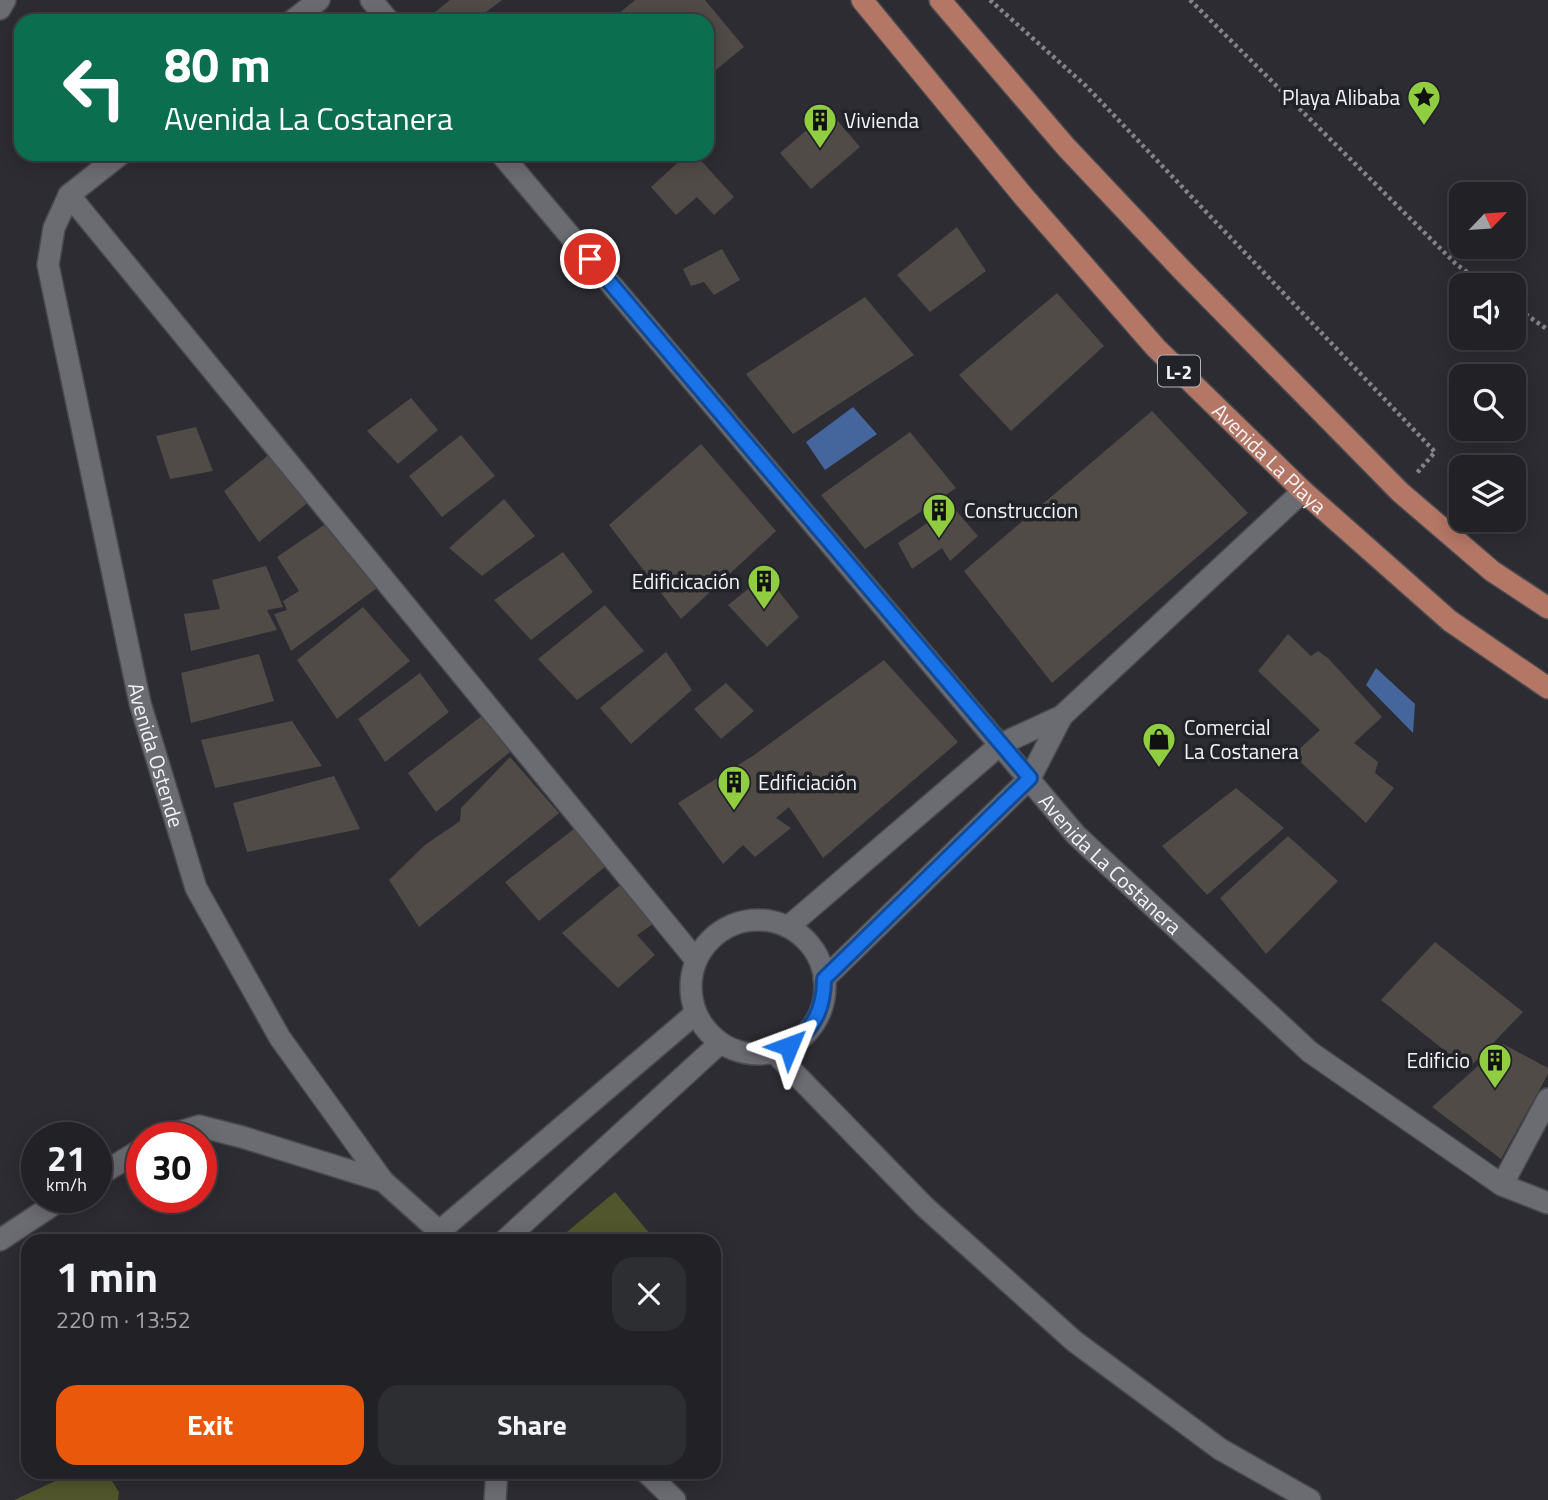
<!DOCTYPE html>
<meta charset="utf-8">
<style>
:root{--surface:#212126;--page:#2d2e32;--text:#f1f3f6;--muted:#a2a3a7;--line:#3e3e43;--accent:#ea580c}
body{margin:0;font-family:"Titillium Web",sans-serif;background:var(--page);color:var(--text);height:100vh;display:flex;flex-direction:column;font-size:26px;white-space:nowrap}
*{box-sizing:border-box;margin:0}
p{font-size:23px;color:var(--muted)}
.icon{flex:none;width:38px;height:38px;fill:none;stroke:currentColor;stroke-width:2;stroke-linecap:round;stroke-linejoin:round}
.map{position:relative;flex:1;overflow:hidden}
.sheet{position:absolute;left:21px;top:1234px;width:700px;height:245px;display:flex;flex-direction:column;background:var(--surface);border-radius:21px;box-shadow:0 4px 18px #0003,0 0 0 2px var(--line)}
.sheet>*{flex:none}
.top-card{position:absolute;left:14px;top:14px;width:700px;height:147px;border-radius:21px;box-shadow:0 4px 18px #0003,0 0 0 2px var(--line);background:#0b6e4f;color:#fff;overflow:hidden}
.needle{width:46px;rotate:65deg}
.tools{position:absolute;left:1449px;top:182px;display:grid;gap:14px}
.tools a{display:grid;place-items:center;width:77px;height:77px;border-radius:14px;background:var(--surface);box-shadow:0 4px 18px #0003,0 0 0 2px var(--line);font-size:35px}
.speed{position:absolute;left:21px;top:1122px;display:flex;gap:14px;font-size:35px;font-weight:700;text-align:center}
.speed>*{display:grid;place-content:center;width:91px;height:91px;border-radius:50%;background:var(--surface);box-shadow:0 4px 18px #0003,0 0 0 2px var(--line);line-height:1}
.speed small{font-size:18px;font-weight:400}
.speed .limit{border:10px solid #d22;background:#fff;color:#111}
.pin{position:absolute;display:grid;place-items:center;width:60px;height:60px;color:#fff;margin:-30px;border:4px solid #fff;border-radius:50%;box-shadow:0 2px 7px #0007}
.me{position:absolute;width:77px;margin:-38px;rotate:46deg;stroke-linejoin:round;filter:drop-shadow(0 0 5px #0008)}
.turn{display:flex;align-items:center;gap:24px;height:147px;padding:0 35px;font-size:32px}
.turn .icon{width:91px;height:91px;stroke-width:2.5}
.turn b{display:block;font-size:49px;line-height:60px}
.round{display:grid;place-items:center;flex:none;width:74px;height:74px;border-radius:21px;background:var(--page)}
.summary{display:flex;align-items:center;justify-content:space-between;height:119px;padding:0 35px}
h1{font-size:42px;font-weight:700;line-height:52px}
.button{display:flex;gap:14px;margin-top:auto;padding:14px 35px}
.button a{flex:1;height:80px;border-radius:21px;background:var(--accent);color:#fff;font-size:28px;font-weight:700;line-height:80px;text-align:center}
.button a+a{background:var(--page);color:var(--text)}
.map>svg:first-child{display:block}
.green{fill:#52562c}
.water{fill:#45659d}
.building{fill:#504b47}
.lines{fill:none;stroke-linecap:round;stroke-linejoin:round}
.minor-casing{stroke:#494a4f;stroke-width:24}
.primary-casing{stroke:#494a4f;stroke-width:24}
.path{stroke:#838388;stroke-width:4.5;stroke-dasharray:3.5 3.5;stroke-linecap:butt}
.minor{stroke:#6b6b72;stroke-width:21}
.primary{stroke:#b57765;stroke-width:21}
.route-casing{stroke:#114b97;stroke-width:18}
.route{stroke:#1a73e8;stroke-width:12}
.labels{text-anchor:middle;dominant-baseline:central;stroke-width:7;stroke-linejoin:round;paint-order:stroke}
.shield{fill:#222328;stroke:#b4b5b8;stroke-width:2}
.shield-label{font-size:19px;font-weight:bold;fill:#f2f3f6}
.poi-label{font-size:21px;fill:#f2f3f6;stroke:#222328;text-anchor:start}
.street-label{font-size:21px;fill:#f2f3f6;stroke:#222328}
</style>
<div class="map">
<svg width="1548" height="1500" viewBox="0 0 1548 1500">
<rect width="100%" height="100%" fill="#2c2c32"/>
<g class="green">
<path d="M615,1192L656,1241H556Z"/>
<path d="M75,1472H106L119,1492L118,1500H14Z"/>
</g>
<g class="water">
<path d="M853,407L877,434L825,470L806,442Z"/>
<path d="M1376,668L1415,704L1413,733L1366,685Z"/>
</g>
<g class="building">
<path d="M450,0H502L474,21H424Z"/>
<path d="M635,0H705L744,47L707,77V21H610Z"/>
<path d="M829,111L860,147L811,189L780,153Z"/>
<path d="M687,154H695L734,197L714,215L697,197L676,215L651,187Z"/>
<path d="M957,227L986,271L930,312L897,275Z"/>
<path d="M722,249L740,280L714,295L704,282L691,286L683,269Z"/>
<path d="M1057,293L1104,346L1011,431L959,375Z"/>
<path d="M865,297L914,355L793,434L746,374Z"/>
<path d="M411,398L438,430L398,464L367,431Z"/>
<path d="M1152,411L1248,513L1052,683L964,571Z"/>
<path d="M196,427L213,471L170,479L156,436Z"/>
<path d="M910,432L956,488L865,549L821,495Z"/>
<path d="M461,435L495,476L442,517L409,476Z"/>
<path d="M701,444L776,531L681,619L609,525Z"/>
<path d="M271,453L311,500L259,542L224,491Z"/>
<path d="M504,499L535,536L482,576L449,548Z"/>
<path d="M952,506L978,536L950,561L942,548L912,569L898,543Z"/>
<path d="M324,525L377,588L291,651L274,614L287,610L283,601L299,591L277,557Z"/>
<path d="M563,552L593,592L531,640L494,600Z"/>
<path d="M266,566L283,607L267,610L277,630L191,651L184,614L220,609L212,580Z"/>
<path d="M766,575L799,617L767,647L728,605Z"/>
<path d="M605,605L644,651L577,700L538,659Z"/>
<path d="M363,607L410,661L337,719L297,660Z"/>
<path d="M1288,634L1311,656L1318,651L1328,658L1382,717L1354,743L1378,762L1375,773L1394,788L1366,823L1293,755L1320,730L1258,671Z"/>
<path d="M666,652L692,690L631,744L600,708Z"/>
<path d="M259,654L274,701L191,723L181,673Z"/>
<path d="M884,660L958,742L823,858L789,807L776,818L791,828L755,857L743,845L723,864L678,803L754,755Z"/>
<path d="M420,673L449,712L385,762L358,719Z"/>
<path d="M726,683L754,711L721,739L694,709Z"/>
<path d="M483,715L510,752L436,812L408,773Z"/>
<path d="M292,721L322,766L215,788L201,740Z"/>
<path d="M510,757L559,813L419,927L389,880L425,845L460,821L461,808Z"/>
<path d="M334,776L360,829L247,852L233,803Z"/>
<path d="M1236,788L1284,828L1207,895L1162,846Z"/>
<path d="M574,829L606,866L539,921L505,882Z"/>
<path d="M1288,836L1338,881L1266,954L1220,898Z"/>
<path d="M620,885L653,924L637,935L655,955L618,988L562,933Z"/>
<path d="M1435,942L1523,1012L1468,1069L1381,1000Z"/>
<path d="M1503,1044L1548,1068V1074L1501,1159L1432,1107Z"/>
</g>
<g class="lines">
<defs>
<g id="minor">
<path d="M371,0L389,21"/>
<path d="M0,9L5,0"/>
<path d="M292,21L319,0"/>
<path id="s1" d="M121,154L69,195L54,228L48,265L140,703L196,888L280,1038L383,1181L450,1241"/>
<path id="s2" d="M501,154L1076,835L1310,1052L1502,1185L1548,1203"/>
<path d="M69,195L696,960"/>
<circle cx="758" cy="987" r="67"/>
<path d="M788,927L1001,744L1062,716L1303,491"/>
<path d="M824,979L1030,778L1062,716"/>
<path d="M774,1052L925,1207L1074,1341L1220,1449L1310,1500"/>
<path d="M159,1138L199,1126L242,1137L383,1181"/>
<path d="M96,1177L142,1149"/>
<path d="M1502,1185L1548,1099"/>
<path d="M441,1230L696,1013"/>
<path d="M0,1240L65,1197"/>
<path d="M504,1241L720,1043"/>
<path d="M646,1472L675,1500"/>
<path d="M495,1500L497,1472"/>
</g>
<g id="primary">
<path id="s3" d="M862,0L1024,197L1156,348L1303,491L1450,621L1548,688"/>
<path d="M940,0L1066,147L1182,270L1400,492L1492,571L1548,608"/>
</g>
</defs>
<use href="#minor" class="minor-casing"/>
<use href="#primary" class="primary-casing"/>
<g class="path">
<path d="M990,0L1086,86L1435,452L1416,474"/>
<path d="M1190,0L1456,264L1485,285"/>
<path d="M1514,306L1548,330"/>
</g>
<use href="#minor" class="minor"/>
<use href="#primary" class="primary"/>
</g>
<g class="lines">
<defs>
<path id="route" d="M590,259L1030,778L824,979C824,1009 814,1029 789,1046"/>
</defs>
<use href="#route" class="route-casing"/>
<use href="#route" class="route"/>
</g>
<defs>
<symbol id="sight-pin" viewBox="-11 -11 22 30"><path d="M0 17L-7.5 6A9.5 9.5 0 1 1 7.5 6Z" fill="#91cd40" stroke="#222328"/><path d="M0-6L1.8-2.2L6-1.7L2.9 1.2L3.7 5.4L0 3.3L-3.7 5.4L-2.9 1.2L-6-1.7L-1.8-2.2Z" fill="#111"/></symbol>
<symbol id="building-pin" viewBox="-11 -11 22 30"><path d="M0 17L-7.5 6A9.5 9.5 0 1 1 7.5 6Z" fill="#91cd40" stroke="#222328"/><path d="M-4-6H4V6H1V3H-1V6H-4ZM-2.5-4.3h1.7v1.8h-1.7ZM.8-4.3h1.7v1.8H.8ZM-2.5-1h1.7V.8h-1.7ZM.8-1h1.7V.8H.8Z" fill="#111"/></symbol>
<symbol id="shop-pin" viewBox="-11 -11 22 30"><path d="M0 17L-7.5 6A9.5 9.5 0 1 1 7.5 6Z" fill="#91cd40" stroke="#222328"/><path d="M-5-2.5h2.3a2.7 3.5 0 0 1 5.4 0H5L5.5 6h-11ZM-1.5-2.5h3a1.5 2.3 0 0 0-3 0Z" fill="#111"/></symbol>
</defs>
<g fill-rule="evenodd">
<use href="#sight-pin" x="1405" y="78" width="38" height="52"/>
<use href="#building-pin" x="801" y="101" width="38" height="52"/>
<use href="#building-pin" x="920" y="491" width="38" height="52"/>
<use href="#building-pin" x="745" y="562" width="38" height="52"/>
<use href="#shop-pin" x="1140" y="720" width="38" height="52"/>
<use href="#building-pin" x="715" y="763" width="38" height="52"/>
<use href="#building-pin" x="1476" y="1041" width="38" height="52"/>
</g>
<g class="labels">
<rect class="shield" x="1158" y="355.5" width="42" height="31" rx="5"/>
<g class="shield-label">
<text x="1179" y="371">L-2</text>
</g>
<g class="poi-label">
<text x="1400" y="97" text-anchor="end">Playa Alibaba</text>
<text x="844" y="120">Vivienda</text>
<text x="964" y="510">Construccion</text>
<text x="740" y="581" text-anchor="end">Edificicación</text>
<text x="1184" y="727">Comercial<tspan x="1184" dy="24">La Costanera</tspan></text>
<text x="758" y="782">Edificiación</text>
<text x="1470" y="1060" text-anchor="end">Edificio</text>
</g>
<g class="street-label">
<text stroke="none"><textPath href="#s3" startOffset="614">Avenida La Playa</textPath></text>
<text stroke="none"><textPath href="#s1" startOffset="642">Avenida Ostende</textPath></text>
<text stroke="none"><textPath href="#s2" startOffset="936">Avenida La Costanera</textPath></text>
</g>
</g>
</svg>
<div class="tools">
<a><svg class="needle" viewBox="-14 -14 28 28"><path d="M0-13l5 13h-10z" fill="#e53935"/><path d="M0 13l5-13h-10z" fill="#a2a3a7"/></svg></a>
<a><svg class="icon" aria-label="sound" viewBox="0 0 24 24"><path d="M4 9h4l5-4v14l-5-4H4zM17 9q2 3 0 6"/></svg></a>
<a><svg class="icon" aria-label="search" viewBox="0 0 24 24"><circle cx="10" cy="10" r="6"/><path d="M15 15l6 6"/></svg></a>
<a><svg class="icon" aria-label="layers" viewBox="0 0 24 24"><path d="M12 4l9 5-9 5-9-5zM3 14l9 5 9-5"/></svg></a>
</div>
<div class="speed"><div>21<small>km/h</small></div><div class="limit">30</div></div>
<div class="pin" style="left:590px;top:259px;background:#d93025"><svg class="icon" aria-label="arrive" viewBox="0 0 24 24"><path d="M6 21V4h12l-3 4 3 4H6"/></svg></div>
<svg class="me" style="left:789px;top:1046px" viewBox="-20 -20 40 40"><path d="M0-17L14 15 0 8-14 15z" fill="#1a73e8" stroke="#fff" stroke-width="4"/></svg>
<div class="top-card">
<div class="turn"><svg class="icon" aria-label="left" viewBox="0 0 24 24"><path d="M17 20v-9H6M10 6l-5 5 5 5"/></svg><div><b>80 m</b>Avenida La Costanera</div></div>
</div>
<section class="sheet">
<div class="summary"><div><h1>1 min</h1><p>220 m · 13:52</p></div><a class="round"><svg class="icon" aria-label="close" viewBox="0 0 24 24"><path d="M6 6l12 12M18 6L6 18"/></svg></a></div>
<div class="button"><a>Exit</a><a>Share</a></div>
</section>
</div>
